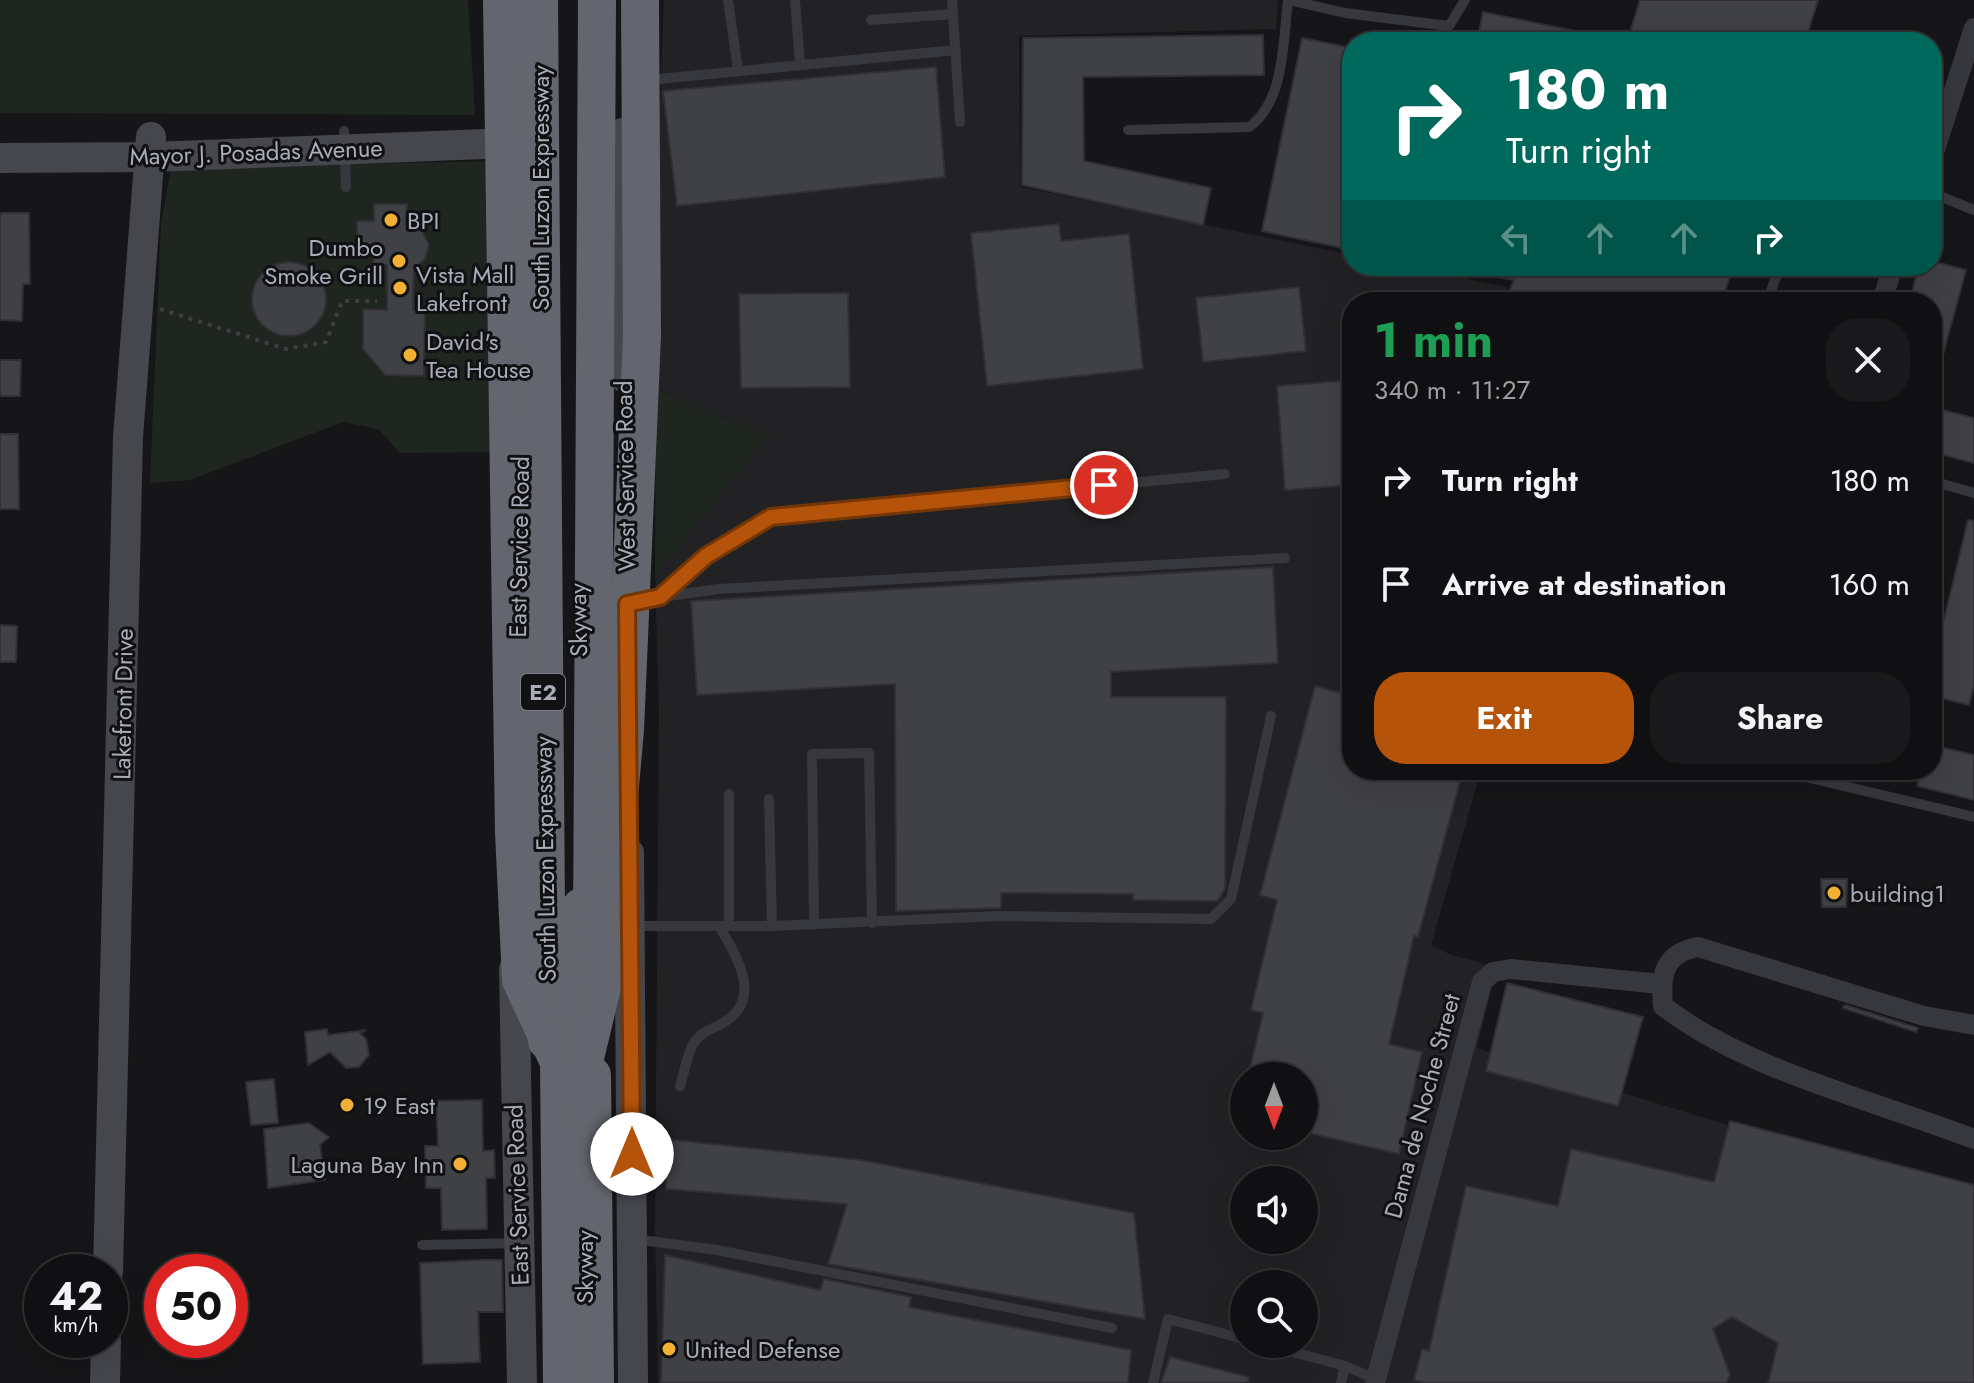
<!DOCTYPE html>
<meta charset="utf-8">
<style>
:root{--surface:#101012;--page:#19191b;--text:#f1f3f6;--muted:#9c9d9f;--line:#303032;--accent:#b45309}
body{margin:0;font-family:Jost,sans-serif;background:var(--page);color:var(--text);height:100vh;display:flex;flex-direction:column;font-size:30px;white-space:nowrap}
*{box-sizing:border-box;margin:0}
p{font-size:26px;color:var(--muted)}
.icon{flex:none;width:44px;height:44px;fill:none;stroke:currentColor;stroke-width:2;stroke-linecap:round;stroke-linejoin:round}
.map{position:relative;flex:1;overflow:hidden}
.sheet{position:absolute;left:1342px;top:292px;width:600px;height:488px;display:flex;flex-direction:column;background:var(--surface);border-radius:32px;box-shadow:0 8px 32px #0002,0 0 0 2px var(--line)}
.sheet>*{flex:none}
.guide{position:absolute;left:1342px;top:32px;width:600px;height:244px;border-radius:32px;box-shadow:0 8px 32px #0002,0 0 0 2px var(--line);background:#00695c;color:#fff;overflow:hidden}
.needle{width:52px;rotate:180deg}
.tools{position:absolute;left:1230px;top:1062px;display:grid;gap:16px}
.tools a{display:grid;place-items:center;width:88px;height:88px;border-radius:50%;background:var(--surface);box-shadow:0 8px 32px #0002,0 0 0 2px var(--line);font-size:40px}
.speed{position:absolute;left:24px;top:1254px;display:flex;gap:16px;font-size:40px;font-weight:700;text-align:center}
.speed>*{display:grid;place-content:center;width:104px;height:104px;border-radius:50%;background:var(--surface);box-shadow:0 8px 32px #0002,0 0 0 2px var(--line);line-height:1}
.speed small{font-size:20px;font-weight:400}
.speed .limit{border:12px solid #d22;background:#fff;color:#111}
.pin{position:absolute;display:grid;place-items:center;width:68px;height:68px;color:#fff;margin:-34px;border:4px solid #fff;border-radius:50%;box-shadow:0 2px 8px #0007}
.me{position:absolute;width:88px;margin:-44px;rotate:0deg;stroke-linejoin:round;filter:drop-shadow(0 0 6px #0008)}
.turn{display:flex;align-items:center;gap:28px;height:168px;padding:0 32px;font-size:36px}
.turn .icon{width:104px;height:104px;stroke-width:2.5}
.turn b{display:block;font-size:56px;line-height:68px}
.lanes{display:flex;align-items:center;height:76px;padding:0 32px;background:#0003;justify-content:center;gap:40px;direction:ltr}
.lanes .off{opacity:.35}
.round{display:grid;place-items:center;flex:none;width:84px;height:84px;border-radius:32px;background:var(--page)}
.head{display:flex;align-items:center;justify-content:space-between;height:136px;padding:0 32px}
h1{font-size:48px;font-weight:700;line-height:60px;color:#1e9e55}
.action{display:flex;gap:16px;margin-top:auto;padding:16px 32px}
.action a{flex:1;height:92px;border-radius:32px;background:var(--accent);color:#fff;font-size:32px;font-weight:700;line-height:92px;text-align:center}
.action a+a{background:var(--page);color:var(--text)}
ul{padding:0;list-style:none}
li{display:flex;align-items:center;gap:24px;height:104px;padding:0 32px}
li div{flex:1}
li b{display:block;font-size:30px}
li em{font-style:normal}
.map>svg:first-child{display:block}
.built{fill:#222225;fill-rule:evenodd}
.green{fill:#1e261f}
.building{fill:#404145;stroke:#303034;stroke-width:2}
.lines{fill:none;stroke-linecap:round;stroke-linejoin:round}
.path{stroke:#3d3f44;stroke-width:4;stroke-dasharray:4 6;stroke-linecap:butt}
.lane{stroke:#37383d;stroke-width:10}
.street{stroke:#37383d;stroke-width:20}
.secondary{stroke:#45474d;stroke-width:30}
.highway{stroke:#63666e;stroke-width:38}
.highway-bridge{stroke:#63666e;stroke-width:38}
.route-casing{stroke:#753606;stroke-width:20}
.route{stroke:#b45309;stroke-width:14}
.poi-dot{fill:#f2b134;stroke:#111113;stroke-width:3}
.labels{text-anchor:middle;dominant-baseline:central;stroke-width:6;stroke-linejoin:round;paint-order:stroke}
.shield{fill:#111113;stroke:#7b7e86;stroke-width:2}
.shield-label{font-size:22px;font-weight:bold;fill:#a8adb8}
.street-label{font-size:24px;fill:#a8adb8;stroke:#111113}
.poi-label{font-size:24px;fill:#a8adb8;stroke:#111113;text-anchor:start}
</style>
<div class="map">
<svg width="1974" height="1383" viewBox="0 0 1974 1383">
<rect width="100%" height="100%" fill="#161618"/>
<path class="built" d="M664,0H1278L1276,29L1019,36L1020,187L1352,255V266H1403L1507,287L1500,302H1352V770H1481L1431,945L1451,955L1497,967L1477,1048L1767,1137L1974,1184V1383H658L655,1229L659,712L655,575L769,436L656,389L655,223ZM1244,1076H1304V1136H1244ZM1244,1180H1304V1240H1244ZM1244,1284H1304V1344H1244Z"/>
<g class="green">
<path d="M0,0H468L475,115L0,113Z"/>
<path d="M496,161L495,452L400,453L378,429L343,422L190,480L150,483L161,224L171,168Z"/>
<path d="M656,389L769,436L655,575Z"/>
</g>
<g class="building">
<path d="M1640,0H1818L1805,42H1627Z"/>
<path d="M1483,12L1590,34L1589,42H1477Z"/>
<path d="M1263,35L1264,75L1083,77L1084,161L1211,188L1203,225L1022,185L1023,38Z"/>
<path d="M1302,38L1352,48V250L1262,231Z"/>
<path d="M936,67L945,177L677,206L663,91Z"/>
<path d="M374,204H407L406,224L422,231L429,244L425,259L414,269L413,310H425L424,376L385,375L363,349V309L387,310V265H373V255H357V221H374Z"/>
<path d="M0,213H29L30,284H23L22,321L0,320Z"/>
<path d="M1059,224L1061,241L1129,234L1143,369L987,386L971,233Z"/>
<path d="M1932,261L1966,270L1937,377L1932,376V302H1909L1919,266H1932Z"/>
<circle cx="289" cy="299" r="37"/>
<path d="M1482,266H1733L1722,302H1504L1514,280L1482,274Z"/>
<path d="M1299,287L1306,351L1203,362L1196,298Z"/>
<path d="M848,293L850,387L741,388L739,294Z"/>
<path d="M0,360H21L20,396H0Z"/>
<path d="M1352,380V485L1285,490L1277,386Z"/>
<path d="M1932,407L1974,418V463L1932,452Z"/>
<path d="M0,434H18L19,509H0Z"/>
<path d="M1968,520L1974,521V685L1969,705L1932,696V669Z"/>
<path d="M1273,567L1278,663L1111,672V697H1226L1225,888L1218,901L1133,900V894L1001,893V908L896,911L895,684L697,695L691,601Z"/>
<path d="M0,625L17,626L16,662H0Z"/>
<path d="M1315,686L1352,696V770H1463L1418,937L1414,936L1389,1044L1422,1052L1399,1154L1304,1132V1076H1248L1263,1013L1251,1010L1277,900L1260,895Z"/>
<path d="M1932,745L1974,755V800L1917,786L1921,770H1932Z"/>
<path d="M1821,879H1847L1846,907H1822Z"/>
<path d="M1507,983L1643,1017L1618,1106L1486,1071Z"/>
<path d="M1845,1005L1918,1028L1916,1032L1843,1008Z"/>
<path d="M327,1029L328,1035L366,1030L360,1033L366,1039L369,1055L359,1067L346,1068L330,1052L308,1065L305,1032Z"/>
<path d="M274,1079L278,1123L251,1125L246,1082Z"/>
<path d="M482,1100L483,1151L494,1150L495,1178H486L487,1229L442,1230L441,1188H426L425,1146H438L436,1101Z"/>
<path d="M1730,1121L1974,1185V1383H1768L1778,1343L1732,1317L1713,1329L1730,1375L1726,1383H1425L1414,1380L1422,1349L1429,1351L1466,1186L1558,1206L1571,1149L1714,1182Z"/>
<path d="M309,1123L329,1137L320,1145L325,1180L268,1188L264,1129Z"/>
<path d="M666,1139L861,1160L1134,1213L1145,1319L828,1264L847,1204L666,1189Z"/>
<path d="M665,1255L820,1290L824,1279L911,1297L909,1307L1131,1350L1128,1383H661Z"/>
<path d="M480,1260H502L503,1312H478L480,1362L423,1364L420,1263Z"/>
<path d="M1170,1357L1249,1377L1248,1383H1161Z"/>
</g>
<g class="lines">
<path class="path" d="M160,309L286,349L326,342L342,301H377"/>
<g class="lane">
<path d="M728,0L738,70"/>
<path d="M795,0L800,64"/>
<path d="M952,0L960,122"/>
<path d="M1288,0L1345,13L1449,26L1465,0"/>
<path d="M871,20L953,14"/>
<path d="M648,80L956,50"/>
<path d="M1128,130L1249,127C1285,102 1283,40 1288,0"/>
<path d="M344,131L346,187"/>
<path d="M1932,193L1974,210"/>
<path d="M1767,302L1780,266"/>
<path d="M1932,481L1974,493"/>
<path d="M662,597L718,589L1285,558"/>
<path d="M640,601L660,597L706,556L771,517L1225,474"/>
<path d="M1776,770L1974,817"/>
<path d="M729,794V926"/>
<path d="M769,799L772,926"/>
<path d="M814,925L812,754L869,753L872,923"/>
<path d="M634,926H772L998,916L1211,919L1231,899L1271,716"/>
<path d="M680,1086C684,1073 687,1056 693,1044C699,1033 712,1029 723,1023C764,999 737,957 719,926"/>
<path d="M634,1239L717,1250L1112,1328"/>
<path d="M422,1245L516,1243"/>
<path d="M1263,1344L1345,1366L1376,1379"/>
<path d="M1153,1383L1168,1319L1244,1339"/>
<path d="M1341,1383L1345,1366"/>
</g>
<g class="street">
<path d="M1932,159L1974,28"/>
<path d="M1882,302L1893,266"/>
<path d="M1974,1025L1924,1016L1698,947C1664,953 1660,975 1663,1006C1745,1070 1876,1101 1974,1139"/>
<path d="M1375,1383L1482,982L1493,972L1511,969L1660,984"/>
</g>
<g class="secondary">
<path d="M622,133L624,377"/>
<path d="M0,158L152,157L512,143"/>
<path d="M629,853L633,1383"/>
<path d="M514,969L522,1383"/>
<path d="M108,1272L128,437L151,137"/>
<path d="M105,1383L106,1340"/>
</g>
<g class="highway">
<path d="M539,0L547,1041"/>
<path d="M581,907L583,1041"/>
<path d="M592,933L597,0"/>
<path d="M592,1075L595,1383"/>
</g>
<g class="highway-bridge">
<path d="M502,0L514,832L521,980L559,1062L562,1383"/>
<path d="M583,1109V1066L602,987L625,730L642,336L640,0"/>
</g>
</g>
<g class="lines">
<defs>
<path id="route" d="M632,1154L627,604L660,597L706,556L771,517L1104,485"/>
</defs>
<use href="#route" class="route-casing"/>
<use href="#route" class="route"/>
</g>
<g class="poi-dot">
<circle cx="391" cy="220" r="8"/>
<circle cx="399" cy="261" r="8"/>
<circle cx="400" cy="288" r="8"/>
<circle cx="410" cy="355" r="8"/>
<circle cx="1834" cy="893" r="8"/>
<circle cx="347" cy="1105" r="8"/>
<circle cx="460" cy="1164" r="8"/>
<circle cx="669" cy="1349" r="8"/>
</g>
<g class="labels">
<rect class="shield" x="521" y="674" width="44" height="36" rx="6"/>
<g class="shield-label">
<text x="543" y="692">E2</text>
</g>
<g class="street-label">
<text transform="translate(256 152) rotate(-2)">Mayor J. Posadas Avenue</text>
<text transform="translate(540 188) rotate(-90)">South Luzon Expressway</text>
<text transform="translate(625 476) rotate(-91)">West Service Road</text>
<text transform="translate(519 547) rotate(-89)">East Service Road</text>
<text transform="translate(578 620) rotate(-91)">Skyway</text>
<text transform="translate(123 704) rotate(-89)">Lakefront Drive</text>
<text transform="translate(545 859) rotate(-91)">South Luzon Expressway</text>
<text transform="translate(1422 1106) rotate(-75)">Dama de Noche Street</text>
<text transform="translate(517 1195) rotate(-92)">East Service Road</text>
<text transform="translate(584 1267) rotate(-90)">Skyway</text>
</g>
<g class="poi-label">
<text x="407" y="220">BPI</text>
<text x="383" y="247" text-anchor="end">Dumbo<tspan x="383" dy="28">Smoke Grill</tspan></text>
<text x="416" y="274">Vista Mall<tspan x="416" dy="28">Lakefront</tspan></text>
<text x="426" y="341">David's<tspan x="426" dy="28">Tea House</tspan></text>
<text x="1850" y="893">building1</text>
<text x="363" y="1105">19 East</text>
<text x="444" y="1164" text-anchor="end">Laguna Bay Inn</text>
<text x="685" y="1349">United Defense</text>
</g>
</g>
</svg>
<div class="tools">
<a><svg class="needle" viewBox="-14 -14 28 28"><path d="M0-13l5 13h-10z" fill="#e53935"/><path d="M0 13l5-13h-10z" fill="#9c9d9f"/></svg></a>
<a><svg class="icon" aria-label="sound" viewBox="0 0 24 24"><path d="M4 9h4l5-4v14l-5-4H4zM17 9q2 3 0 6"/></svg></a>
<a><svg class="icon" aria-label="search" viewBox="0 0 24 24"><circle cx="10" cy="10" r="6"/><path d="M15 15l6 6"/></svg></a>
</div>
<div class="speed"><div>42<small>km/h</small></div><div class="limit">50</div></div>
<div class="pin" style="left:1104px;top:485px;background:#d93025"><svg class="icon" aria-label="arrive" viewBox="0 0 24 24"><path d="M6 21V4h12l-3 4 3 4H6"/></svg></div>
<svg class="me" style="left:632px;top:1154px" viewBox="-20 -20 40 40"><circle r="19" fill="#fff"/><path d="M0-13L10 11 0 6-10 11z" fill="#b45309"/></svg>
<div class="guide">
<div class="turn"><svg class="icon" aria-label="right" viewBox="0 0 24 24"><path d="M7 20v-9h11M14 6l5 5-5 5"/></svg><div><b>180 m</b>Turn right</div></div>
<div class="lanes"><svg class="icon off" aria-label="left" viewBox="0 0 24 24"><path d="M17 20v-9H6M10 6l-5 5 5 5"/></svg><svg class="icon off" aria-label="ahead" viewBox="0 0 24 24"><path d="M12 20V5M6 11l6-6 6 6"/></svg><svg class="icon off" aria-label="ahead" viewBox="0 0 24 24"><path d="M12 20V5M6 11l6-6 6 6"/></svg><svg class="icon" aria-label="right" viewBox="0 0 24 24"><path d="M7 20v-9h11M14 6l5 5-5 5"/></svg></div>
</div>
<section class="sheet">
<div class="head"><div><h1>1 min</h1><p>340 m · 11:27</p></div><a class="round"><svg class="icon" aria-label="close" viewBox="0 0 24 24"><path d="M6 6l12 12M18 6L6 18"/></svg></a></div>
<ul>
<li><svg class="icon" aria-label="right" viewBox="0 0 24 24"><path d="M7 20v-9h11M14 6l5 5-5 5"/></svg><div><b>Turn right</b></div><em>180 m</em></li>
<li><svg class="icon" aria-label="arrive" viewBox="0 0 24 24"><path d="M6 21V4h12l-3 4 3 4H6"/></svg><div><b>Arrive at destination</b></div><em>160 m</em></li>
</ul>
<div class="action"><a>Exit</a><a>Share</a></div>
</section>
</div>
